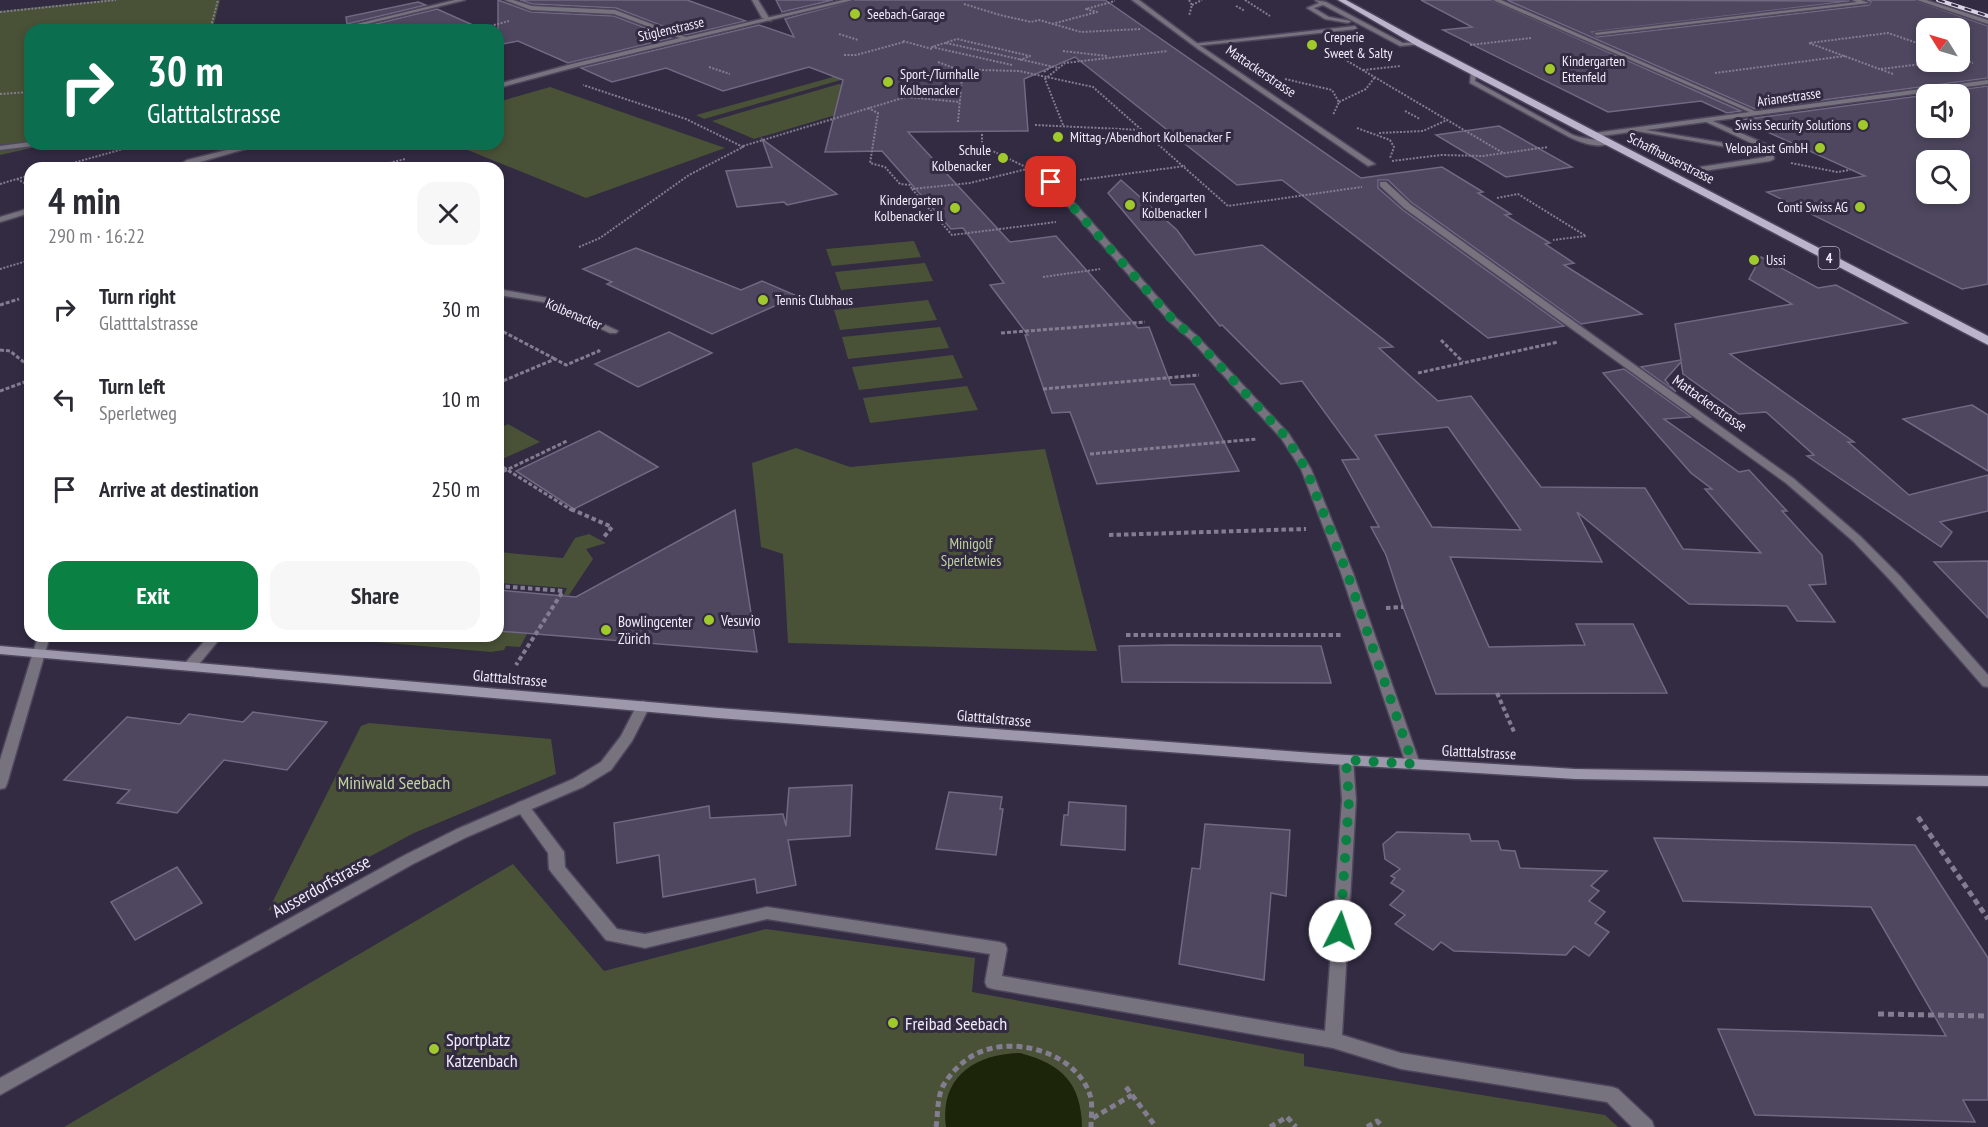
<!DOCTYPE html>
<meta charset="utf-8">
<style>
:root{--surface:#fff;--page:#f7f7f7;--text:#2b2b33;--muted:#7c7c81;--accent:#0b8043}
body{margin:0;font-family:"PT Sans Narrow",sans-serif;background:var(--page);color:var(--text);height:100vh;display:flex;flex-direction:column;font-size:22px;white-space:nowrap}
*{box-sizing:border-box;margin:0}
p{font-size:20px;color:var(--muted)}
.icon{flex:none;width:33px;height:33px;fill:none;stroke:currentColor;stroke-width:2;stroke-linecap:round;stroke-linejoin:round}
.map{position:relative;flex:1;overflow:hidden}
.drawer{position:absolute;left:24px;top:162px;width:480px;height:480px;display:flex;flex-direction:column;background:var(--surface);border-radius:18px;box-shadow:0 3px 9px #0003}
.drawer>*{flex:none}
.top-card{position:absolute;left:24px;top:24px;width:480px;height:126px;border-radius:18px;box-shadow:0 3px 9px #0003;background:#0b6e4f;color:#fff;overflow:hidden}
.needle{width:39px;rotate:307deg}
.controls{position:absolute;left:1916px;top:18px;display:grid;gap:12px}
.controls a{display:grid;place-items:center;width:54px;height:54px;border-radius:12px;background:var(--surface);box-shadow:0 3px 9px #0003;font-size:30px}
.pin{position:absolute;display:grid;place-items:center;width:51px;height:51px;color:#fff;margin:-26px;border-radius:12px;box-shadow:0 3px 9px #0006}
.me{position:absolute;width:66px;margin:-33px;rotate:4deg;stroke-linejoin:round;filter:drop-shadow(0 0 4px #0008)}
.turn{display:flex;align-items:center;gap:21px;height:126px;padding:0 24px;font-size:27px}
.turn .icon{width:78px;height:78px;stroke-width:2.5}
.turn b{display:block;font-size:42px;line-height:51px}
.round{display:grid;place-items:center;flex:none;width:63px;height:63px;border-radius:18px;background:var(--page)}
.overview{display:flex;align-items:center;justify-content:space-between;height:102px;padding:0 24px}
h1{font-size:36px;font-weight:700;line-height:45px}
.button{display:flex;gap:12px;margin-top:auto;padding:12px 24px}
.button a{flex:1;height:69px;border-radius:18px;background:var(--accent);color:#fff;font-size:24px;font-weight:700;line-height:69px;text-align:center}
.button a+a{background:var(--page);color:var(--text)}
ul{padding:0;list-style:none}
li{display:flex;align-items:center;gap:18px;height:90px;padding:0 24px}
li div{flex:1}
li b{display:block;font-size:22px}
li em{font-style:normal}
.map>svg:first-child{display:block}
.green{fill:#495237}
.water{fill:#1c240a}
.building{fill:#4e475f;stroke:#716984;stroke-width:1.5;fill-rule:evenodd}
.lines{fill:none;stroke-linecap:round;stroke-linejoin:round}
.service-casing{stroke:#4d465c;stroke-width:3}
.minor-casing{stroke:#4d465c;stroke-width:3}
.secondary-casing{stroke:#4d465c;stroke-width:3}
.primary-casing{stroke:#4d465c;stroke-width:3}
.path-far3{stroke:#837d91;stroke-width:2;stroke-dasharray:2 1.5;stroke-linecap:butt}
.path-far2{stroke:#837d91;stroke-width:3;stroke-dasharray:4 2;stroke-linecap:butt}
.path-far1{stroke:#837d91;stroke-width:4;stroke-dasharray:4.5 3;stroke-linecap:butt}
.path{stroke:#837d91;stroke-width:5;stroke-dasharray:6 4;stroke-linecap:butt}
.service{fill:#76727e;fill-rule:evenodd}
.minor{fill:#76727e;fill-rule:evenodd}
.secondary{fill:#9d98ab;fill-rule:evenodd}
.primary{fill:#bbb4cd;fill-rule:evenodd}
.rail-casing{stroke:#d8d4e4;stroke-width:4}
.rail{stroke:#322b42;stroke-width:2;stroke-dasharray:7;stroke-linecap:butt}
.route{stroke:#0b8043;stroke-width:10;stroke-dasharray:0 18}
.poi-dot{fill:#a0c92c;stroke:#322b42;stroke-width:2}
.labels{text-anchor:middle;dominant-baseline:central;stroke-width:6;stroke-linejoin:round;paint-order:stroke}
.far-poi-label{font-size:14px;fill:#f1edfc;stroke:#322b42;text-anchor:start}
.far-street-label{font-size:14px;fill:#f1edfc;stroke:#322b42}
.shield{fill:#322b42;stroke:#b8b3c4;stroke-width:1.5}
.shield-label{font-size:14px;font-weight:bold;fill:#f1edfc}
.street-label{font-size:15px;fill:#f1edfc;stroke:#322b42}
.park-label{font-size:15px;fill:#c0d49e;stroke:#322b42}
.poi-label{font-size:15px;fill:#f1edfc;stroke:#322b42;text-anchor:start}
.near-park-label{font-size:18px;fill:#c0d49e;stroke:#322b42}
.near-street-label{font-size:18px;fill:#f1edfc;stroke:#322b42}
.near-poi-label{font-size:18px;fill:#f1edfc;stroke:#322b42;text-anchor:start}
</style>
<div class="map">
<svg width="1988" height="1127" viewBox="0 0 1988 1127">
<rect width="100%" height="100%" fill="#322b42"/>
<g class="green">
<path d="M106,0H220L213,28L215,30H30V144H49L0,155V11Z"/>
<path d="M905,57L914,59L704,119L696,115Z"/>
<path d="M839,84L883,101L754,139L712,121Z"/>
<path d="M550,87L725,148L586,198L453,144H498V102Z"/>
<path d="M914,241L921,257L832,266L826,249Z"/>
<path d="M925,263L933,281L841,290L835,272Z"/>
<path d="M928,300L937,320L840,330L834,310Z"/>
<path d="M940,327L949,348L848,359L842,337Z"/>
<path d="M953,355L963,378L859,390L852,367Z"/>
<path d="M967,386L978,410L870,423L863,398Z"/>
<path d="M508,424L540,442L498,461V429Z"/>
<path d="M796,448L850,467L1045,449L1097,651L788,643L783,554L761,547L752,463Z"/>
<path d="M589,534L606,543L586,549L593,559L569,595H564L567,588L498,583V552L563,558L575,538Z"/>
<path d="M498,631L527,634L520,647L506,646L504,650L491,652L353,640V636H498Z"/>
<path d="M369,723L551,739L556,774L414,833L268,911L361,726Z"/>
<path d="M513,864L604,971L766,929L975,958L972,992L1304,1054V1066L1605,1115L1618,1127H64Z"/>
</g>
<path class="water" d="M1020,1053C1062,1064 1081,1083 1082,1127H946C939,1077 975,1054 1020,1053Z"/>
<g class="building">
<path d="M498,0L531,12L614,16L672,38L568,63L518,41L498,45Z"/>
<path d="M520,0H687L746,21L686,35L616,8L532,4Z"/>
<path d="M776,0H833L782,12Z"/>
<path d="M855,0H1105L1361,178L1442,167L1483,192L1478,193L1511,214L1505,215L1550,243L1545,244L1574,263L1564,265L1642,314L1581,324L1411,202L1388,180H1378V188L1403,210L1564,326L1488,338L1282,180L1237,185L1075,57L1024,79L1028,131L908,132L1010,242L1056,236L1138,328L1149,327L1171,385L1194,384L1239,471L1097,484L1070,412L1052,413L1025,335H1028L990,285L1004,283L963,228L951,229L882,151L825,152L843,80L809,67L723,91L666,68L612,82L581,68L759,25L794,37L785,19Z"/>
<path d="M1421,0H1491L1741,111L1727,113L1701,101L1608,112L1443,30L1472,27Z"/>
<path d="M1507,0L1850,1L1592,32L1597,37L1869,5L1871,2L1867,0H1915L1988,26V78L1755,109ZM1926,28H1959V62H1926Z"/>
<path d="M418,2L426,5L347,24L346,17Z"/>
<path d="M437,9L484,30H351Z"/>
<path d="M1988,86V284L1962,289L1767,192L1865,176L1741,120L1926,95V128H1959V94H1927ZM1926,160H1959V194H1926Z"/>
<path d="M1499,126L1572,167L1506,177L1436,135Z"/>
<path d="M762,139L837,194L787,205L784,202L737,207L726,171L772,167Z"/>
<path d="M1121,180L1177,230L1195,255L1262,245L1393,347L1379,348L1438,401L1471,396L1541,487L1645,488L1683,549L1761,553L1705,489H1712L1691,473L1603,373L1624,369L1691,417L1664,419L1739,472L1749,470L1787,511H1782L1822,555L1826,584L1809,585L1835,622L1797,621L1787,606L1689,604L1577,512L1602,562L1450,557L1489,647L1585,645L1576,624H1633L1667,693L1436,694L1403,607L1386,555L1371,527H1379L1342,460L1359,459L1302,381L1281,384L1222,325L1220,326L1108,193ZM1448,427L1521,530L1432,527L1375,435Z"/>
<path d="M636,248L741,290L762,281L797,296L712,334L607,284L612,282L583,269Z"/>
<path d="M1761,257L1818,288L1836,285L1907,323L1730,354L1854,442H1848L1909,495L1988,475V511L1940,522L1952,532L1941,547L1807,456L1814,455L1766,412L1739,414L1683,374L1681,362L1665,380L1676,392L1641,367L1681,360L1675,324L1792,304L1749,279Z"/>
<path d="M669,332L712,353L638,387L595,364Z"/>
<path d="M1972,405L1988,415V471L1903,419Z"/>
<path d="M599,431L658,467L574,509L516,471Z"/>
<path d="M735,510L757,652L498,631V590L576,597Z"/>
<path d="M1988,561V618L1934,562Z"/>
<path d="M1172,645L1321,646L1331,683L1122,682L1119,646Z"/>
<path d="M253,712L327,722L287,770L224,760L177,813L117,803L130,790L64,780L127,717L180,724L189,714L243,722Z"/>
<path d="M852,785L850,836L788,840L796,885L757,893L755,879L663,897L659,855L617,863L614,823L709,806L710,818L783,814L786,826L789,788Z"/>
<path d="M949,792L1002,797L1000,809H1003L996,855L936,849Z"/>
<path d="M1069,802L1126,806L1125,850L1061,845L1064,815H1068Z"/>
<path d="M1205,824L1290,830L1286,896L1271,893L1264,980L1179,964L1192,868L1200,869Z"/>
<path d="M1397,832L1469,834L1471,841H1498L1501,850L1515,851L1520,868L1607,871L1591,886L1599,891L1589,901L1605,912L1595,923L1609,932L1589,956L1574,946L1566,955L1454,951L1441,942L1433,950L1395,924L1405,915L1390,905L1404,891L1391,883L1395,878L1391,876L1400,869L1385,859L1383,844Z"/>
<path d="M1654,838L1915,845L1988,958V1100H1963L1975,1122L1755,1115L1718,1029L1946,1036L1871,907L1683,901Z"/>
<path d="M177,867L202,903L135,940L111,902Z"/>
</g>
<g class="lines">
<defs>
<g id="service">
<path d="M455,0H465L342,30H332Z"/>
<path d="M752,0H758L771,21L762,18Z"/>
<path d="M1315,0L1326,2L1403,43L1420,42L1423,44L1400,46L1323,5L1314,8L1329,17L1351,21L1348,23L1325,19L1307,8L1319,3Z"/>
<path d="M1493,0H1501L1759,113L1754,114Z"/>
<path d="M1852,0H1861L1869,3L1597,35L1594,33L1857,2Z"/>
<path d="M1355,26L1357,29L1195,46L1192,44Z"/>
<path d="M1474,69L1477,71L1475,81L1573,135C1588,141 1601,138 1612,143C1599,149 1581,143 1569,137L1470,83L1471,71Z"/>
<path d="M1706,118L1773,147L1774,159L1770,161L1690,173H1687V169L1766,157V154L1631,130L1634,128L1766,150L1704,121L1703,120Z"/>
<path d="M30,142V144H34L33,146L0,150V146Z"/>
<path d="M1043,175H1049L1089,219V223H1083L1043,179Z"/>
<path d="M209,636H222L195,669H185L183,666L185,663Z"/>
<path d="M1346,755L1351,756L1353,760L1356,800L1342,1035L1401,1053L1612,1087L1618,1089L1652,1121L1654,1127H1632L1607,1102L1401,1069L1333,1048L993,989L987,987L985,982L990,954L767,919L645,948L606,940L552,873L549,869L548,853L515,807L517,803L522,801L527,803L561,848L564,852L565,867L617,929L645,934L767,907L999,942L1005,944L1007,949L1002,976L1325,1031L1342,800L1339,760L1341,756Z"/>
</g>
<g id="minor">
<path d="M505,0H513L532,6L615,10L686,37L843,0H853L576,67L498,88V84L572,64L680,38L614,14L531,10Z"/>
<path d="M1132,0H1139L1202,47L1375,164L1368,166L1198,49Z"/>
<path d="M1917,0H1926L1988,20V24Z"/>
<path d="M1988,80V84L1594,137L1590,135L1594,133Z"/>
<path d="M251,144H263L193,164L185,168H175L187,160Z"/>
<path d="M1380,182H1386L1410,204L1794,479L1861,537L1900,576L1988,675V687L1983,686L1892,582L1853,541L1786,483L1404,208L1380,186Z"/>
<path d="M30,208V213L0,222V217Z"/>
<path d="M1083,219H1089L1176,318L1197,336L1289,434L1311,469L1353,573L1420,764L1418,768L1413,769L1408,768L1406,764L1341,573L1301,469L1281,438L1191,340L1170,322L1083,223Z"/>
<path d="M498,289L548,298L618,331L616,333H610L543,302L498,295Z"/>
<path d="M38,636H50L7,784L5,788L0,789V760Z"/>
<path d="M643,701L648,703L650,706L632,741L611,770L583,787L467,837L413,864L0,1095V1078L403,856L457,829L573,779L601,762L621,736L638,703Z"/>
</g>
<path id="secondary" d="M0,646L718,708L1314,753L1575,769L1988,776V786L1575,779L1314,763L718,718L0,654Z"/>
<path id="primary" d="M1338,0H1346L1423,42L1988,336V345L1417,46Z"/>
</defs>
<use href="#service" class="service-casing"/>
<use href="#minor" class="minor-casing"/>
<use href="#secondary" class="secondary-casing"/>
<use href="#primary" class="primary-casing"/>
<g class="path-far3">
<path d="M1189,0L1192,5L1189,16"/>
<path d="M1245,0L1270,16"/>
<path d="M964,4L1000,15L1031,22L1039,20L1081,32L1141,29"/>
<path d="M1192,5L1202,0"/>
<path d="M1236,6L1245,11"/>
<path d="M0,12L116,0"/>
<path d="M1052,24L1097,12L1086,9L1115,1"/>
<path d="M210,30L218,0"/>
<path d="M489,30L483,28L509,21"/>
<path d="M839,34L858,40"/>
<path d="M903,41L932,49"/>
<path d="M946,43L1059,68"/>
<path d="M1470,45L1531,38"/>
<path d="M1063,51L1107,56"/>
<path d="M1332,52L1503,153"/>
<path d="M844,55H856L904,42"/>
<path d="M1959,58L1973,63"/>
<path d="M938,62L967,73"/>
<path d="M1012,65L932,47L957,39L1030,56L1020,60"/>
<path d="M709,67L730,74"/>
<path d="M1881,69L1938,62"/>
<path d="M1363,70L1401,66"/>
<path d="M1044,72L1051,67"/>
<path d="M1715,73L1845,56"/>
<path d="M1893,74L1809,43L1888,33L1926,46"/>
<path d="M1285,79L1332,90L1339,102L1333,115"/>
<path d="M0,94L30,92"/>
<path d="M1339,102L1366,89L1375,77"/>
<path d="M868,108L878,113L870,163L885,167L900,184L910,185L912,189L970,183L1027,169"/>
<path d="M1405,111L1420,119"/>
<path d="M958,122L962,77L980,70L1019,71L1093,87L1228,206L1362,187"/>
<path d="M1035,125L1142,130"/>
<path d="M1063,125L1045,79L1065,63L1168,51"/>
<path d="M1357,128L1390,140L1394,147L1390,158"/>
<path d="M1379,133L1423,131L1447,120"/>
<path d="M982,134V146L1028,168"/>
<path d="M743,146L906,97L960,102"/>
<path d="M1392,161L1441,155L1483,156L1548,147"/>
<path d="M1791,163L1837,172L1850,170"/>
<path d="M55,168L141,144"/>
<path d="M145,168L157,166"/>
<path d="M369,168L405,159"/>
<path d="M17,179L30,186"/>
<path d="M1080,180L1185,166"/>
<path d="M0,184L30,175"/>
<path d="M912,189L952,235L1056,222"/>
<path d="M1497,198L1518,194L1586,236L1553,240"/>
<path d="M1785,210L1799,207"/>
<path d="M579,247L600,238L689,175L743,147L686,119L583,85"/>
<path d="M0,269L30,260"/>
<path d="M1043,277L1100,269"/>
</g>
<g class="path-far2">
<path d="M0,305L19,299"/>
<path d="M498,329L555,359"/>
<path d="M1001,333L1145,322"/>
<path d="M1441,340L1463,362"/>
<path d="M0,350L10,351L30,367"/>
<path d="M1418,373L1558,342"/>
<path d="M498,383L555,359L566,365L599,351L596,349"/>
<path d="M1043,389L1199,375"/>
<path d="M0,391L30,380"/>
<path d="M1090,454L1257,439"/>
<path d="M498,464L573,511"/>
<path d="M498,474L567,441"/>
</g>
<g class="path-far1">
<path d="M571,509L612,527L604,537"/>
<path d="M1109,535L1306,529"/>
<path d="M498,586L563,591L516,665"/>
<path d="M1386,608L1403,607"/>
<path d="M1126,635H1343"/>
<path d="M1497,693L1515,734"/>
</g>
<g class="path">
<path d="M1918,817L1988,919"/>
<path d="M1878,1014L1988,1016"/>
<path d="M1126,1087L1156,1127"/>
<path d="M1093,1118L1132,1095"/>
<path d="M936,1127C938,1115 937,1097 943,1086C953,1069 969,1054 989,1049C1025,1039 1077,1056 1090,1095C1093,1104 1091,1117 1091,1127"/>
<path d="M1270,1127L1287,1117L1296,1127"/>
<path d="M1367,1127L1377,1121L1383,1127"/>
</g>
<use href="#service" class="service"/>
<use href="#minor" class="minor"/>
<use href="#secondary" class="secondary"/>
<use href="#primary" class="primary"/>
<defs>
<path id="rail" d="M1938,0L1988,16"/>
</defs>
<use href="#rail" class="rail-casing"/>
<use href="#rail" class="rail"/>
</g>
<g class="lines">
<path class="route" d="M1051,182L1173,320L1194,338L1285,436L1306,469L1347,573L1413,764L1346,760L1349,800L1340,931"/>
</g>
<g class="poi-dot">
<circle cx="855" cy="14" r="6"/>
<circle cx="1312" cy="45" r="6"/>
<circle cx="1550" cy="69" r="6"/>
<circle cx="888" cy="82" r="6"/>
<circle cx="1863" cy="125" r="6"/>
<circle cx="1058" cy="137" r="6"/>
<circle cx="1820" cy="148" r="6"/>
<circle cx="1003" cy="158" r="6"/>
<circle cx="1130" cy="205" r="6"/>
<circle cx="1860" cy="207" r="6"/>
<circle cx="955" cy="208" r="6"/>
<circle cx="1754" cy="260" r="6"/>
<circle cx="763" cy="300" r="6"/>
<circle cx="709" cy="620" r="6"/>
<circle cx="606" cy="630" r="6"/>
<circle cx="893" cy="1023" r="6"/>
<circle cx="434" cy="1049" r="6"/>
</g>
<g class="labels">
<g class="far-poi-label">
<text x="867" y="14">Seebach-Garage</text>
<text x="1324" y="37">Creperie<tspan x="1324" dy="16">Sweet &amp; Salty</tspan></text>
<text x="1562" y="61">Kindergarten<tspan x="1562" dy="16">Ettenfeld</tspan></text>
<text x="900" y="74">Sport-/Turnhalle<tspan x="900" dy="16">Kolbenacker</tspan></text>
<text x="1851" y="125" text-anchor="end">Swiss Security Solutions</text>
<text x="1070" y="137">Mittag-/Abendhort Kolbenacker F</text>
<text x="1808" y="148" text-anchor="end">Velopalast GmbH</text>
<text x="991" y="150" text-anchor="end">Schule<tspan x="991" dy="16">Kolbenacker</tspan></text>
<text x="1142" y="197">Kindergarten<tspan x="1142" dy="16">Kolbenacker I</tspan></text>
<text x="943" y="200" text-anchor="end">Kindergarten<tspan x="943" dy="16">Kolbenacker ll</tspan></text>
<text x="1848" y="207" text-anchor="end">Conti Swiss AG</text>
<text x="1766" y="260">Ussi</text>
<text x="775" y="300">Tennis Clubhaus</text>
</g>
<g class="far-street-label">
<text transform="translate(671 29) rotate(-13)">Stiglenstrasse</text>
<text transform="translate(1261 71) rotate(34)">Mattackerstrasse</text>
<text transform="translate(1789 97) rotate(-8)">Arianestrasse</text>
<text transform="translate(1671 158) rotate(27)">Schaffhauserstrasse</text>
<text transform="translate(574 314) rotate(23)">Kolbenacker</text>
</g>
<rect class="shield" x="1818.5" y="247" width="21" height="22" rx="4.5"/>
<g class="shield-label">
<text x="1829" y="258">4</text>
</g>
<g class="street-label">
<text transform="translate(1710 403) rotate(35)">Mattackerstrasse</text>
<text transform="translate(510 678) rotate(5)">Glatttalstrasse</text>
<text transform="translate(994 718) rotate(5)">Glatttalstrasse</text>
<text transform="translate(1479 752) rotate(3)">Glatttalstrasse</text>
</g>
<g class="park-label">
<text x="971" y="543">Minigolf<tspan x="971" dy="17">Sperletwies</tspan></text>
</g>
<g class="poi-label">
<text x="721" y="620">Vesuvio</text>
<text x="618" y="621">Bowlingcenter<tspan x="618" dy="17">Zürich</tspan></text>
</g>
<g class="near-park-label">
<text x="394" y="782">Miniwald Seebach</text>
</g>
<g class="near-street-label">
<text transform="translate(321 886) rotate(-29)">Ausserdorfstrasse</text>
</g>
<g class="near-poi-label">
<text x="905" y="1023">Freibad Seebach</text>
<text x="446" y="1039">Sportplatz<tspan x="446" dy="21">Katzenbach</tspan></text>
</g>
</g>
</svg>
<div class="controls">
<a><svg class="needle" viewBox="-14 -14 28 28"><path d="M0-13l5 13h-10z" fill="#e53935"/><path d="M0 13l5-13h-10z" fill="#7c7c81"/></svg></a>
<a><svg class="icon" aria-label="sound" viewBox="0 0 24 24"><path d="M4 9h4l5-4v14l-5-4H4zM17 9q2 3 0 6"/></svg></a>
<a><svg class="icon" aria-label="search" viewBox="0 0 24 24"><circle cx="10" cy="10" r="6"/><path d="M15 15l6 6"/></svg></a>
</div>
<div class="pin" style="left:1051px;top:182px;background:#d93025"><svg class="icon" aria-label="arrive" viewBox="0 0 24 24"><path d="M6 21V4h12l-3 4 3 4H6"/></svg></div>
<svg class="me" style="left:1340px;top:931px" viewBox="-20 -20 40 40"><circle r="19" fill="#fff"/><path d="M0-13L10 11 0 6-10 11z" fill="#0b8043"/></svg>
<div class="top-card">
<div class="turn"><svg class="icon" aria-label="right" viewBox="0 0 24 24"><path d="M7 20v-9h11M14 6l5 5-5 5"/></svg><div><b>30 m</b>Glatttalstrasse</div></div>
</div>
<section class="drawer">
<div class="overview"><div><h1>4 min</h1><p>290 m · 16:22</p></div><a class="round"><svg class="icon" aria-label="close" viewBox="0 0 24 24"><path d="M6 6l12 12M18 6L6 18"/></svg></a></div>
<ul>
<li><svg class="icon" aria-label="right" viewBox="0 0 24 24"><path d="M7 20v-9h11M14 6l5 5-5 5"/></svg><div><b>Turn right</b><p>Glatttalstrasse</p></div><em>30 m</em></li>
<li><svg class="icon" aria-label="left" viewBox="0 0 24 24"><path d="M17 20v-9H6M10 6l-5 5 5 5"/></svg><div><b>Turn left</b><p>Sperletweg</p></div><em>10 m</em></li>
<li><svg class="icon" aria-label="arrive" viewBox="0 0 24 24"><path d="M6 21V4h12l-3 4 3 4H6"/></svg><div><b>Arrive at destination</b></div><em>250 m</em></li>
</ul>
<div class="button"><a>Exit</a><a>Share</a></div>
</section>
</div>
